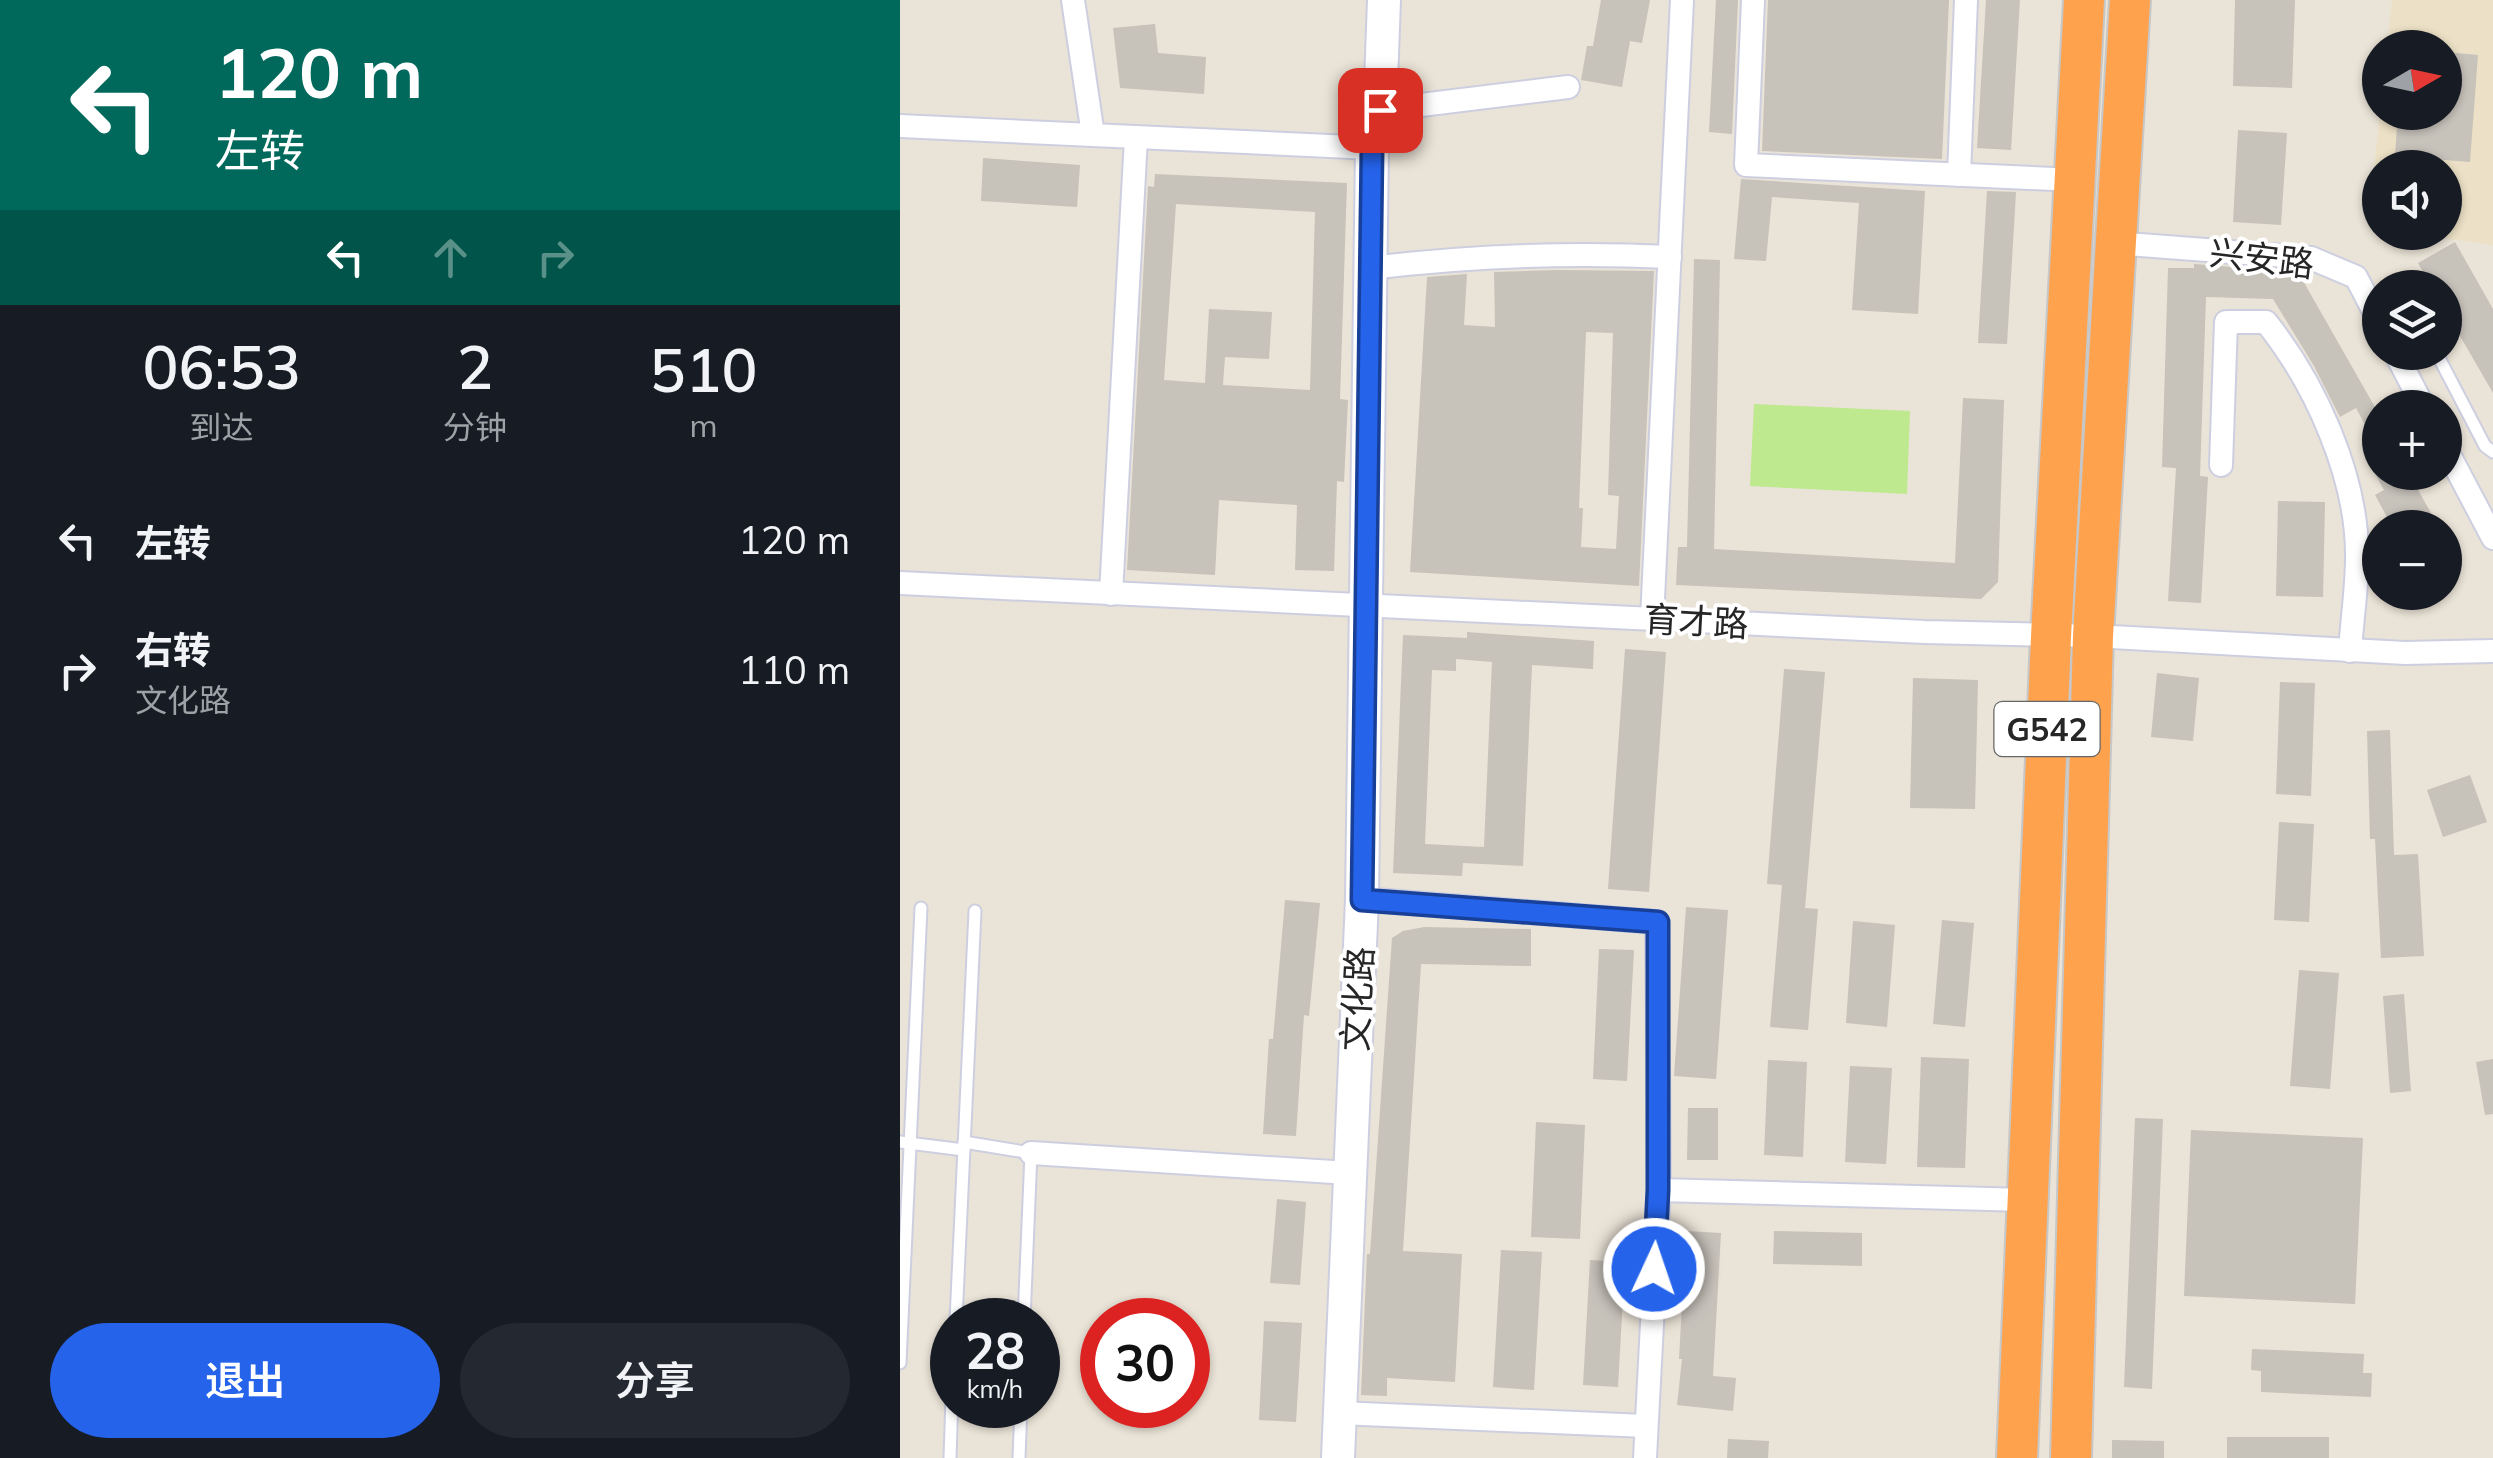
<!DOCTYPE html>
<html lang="zh">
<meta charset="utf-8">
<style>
:root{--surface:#171b24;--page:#242831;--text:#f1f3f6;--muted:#9ea1a6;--accent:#2563eb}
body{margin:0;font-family:Mulish,"Noto Sans SC",sans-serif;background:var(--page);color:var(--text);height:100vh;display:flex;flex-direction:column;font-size:38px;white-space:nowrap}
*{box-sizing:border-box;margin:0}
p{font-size:32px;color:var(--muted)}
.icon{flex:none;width:55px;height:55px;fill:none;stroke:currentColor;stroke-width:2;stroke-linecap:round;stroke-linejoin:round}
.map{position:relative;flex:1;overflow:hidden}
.sheet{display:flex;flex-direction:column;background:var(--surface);width:900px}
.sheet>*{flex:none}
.banner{background:#00695c;color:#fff;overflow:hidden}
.needle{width:65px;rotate:81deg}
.tools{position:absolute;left:1462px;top:30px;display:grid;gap:20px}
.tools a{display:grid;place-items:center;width:100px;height:100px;border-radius:50%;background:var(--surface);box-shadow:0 2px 8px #0004;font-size:50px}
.speed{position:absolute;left:30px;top:1298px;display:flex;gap:20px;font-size:50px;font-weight:700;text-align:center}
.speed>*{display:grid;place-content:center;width:130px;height:130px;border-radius:50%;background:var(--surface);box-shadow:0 2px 8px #0004;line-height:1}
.speed small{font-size:25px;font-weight:400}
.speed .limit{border:15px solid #d22;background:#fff;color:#111}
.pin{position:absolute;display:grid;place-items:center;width:85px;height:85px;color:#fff;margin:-42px;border-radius:20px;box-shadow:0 5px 15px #0006}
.me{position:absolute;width:110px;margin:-55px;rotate:3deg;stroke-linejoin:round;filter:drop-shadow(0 0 8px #0008)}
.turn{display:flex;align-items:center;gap:35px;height:210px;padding:0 50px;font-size:45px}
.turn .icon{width:130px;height:130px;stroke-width:2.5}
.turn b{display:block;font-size:70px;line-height:85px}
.lanes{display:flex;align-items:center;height:95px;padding:0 50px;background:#0003;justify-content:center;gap:50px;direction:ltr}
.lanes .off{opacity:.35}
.eta{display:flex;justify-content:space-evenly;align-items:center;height:170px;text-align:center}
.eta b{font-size:60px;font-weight:600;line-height:70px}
.primary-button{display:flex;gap:20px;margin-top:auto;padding:20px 50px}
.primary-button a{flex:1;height:115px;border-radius:60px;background:var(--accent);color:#fff;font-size:40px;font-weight:600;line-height:115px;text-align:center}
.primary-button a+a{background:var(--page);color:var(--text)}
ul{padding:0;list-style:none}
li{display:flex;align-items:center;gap:30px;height:130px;padding:0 50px}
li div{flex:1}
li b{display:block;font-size:38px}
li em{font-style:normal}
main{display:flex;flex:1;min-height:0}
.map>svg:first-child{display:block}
.education{fill:#ece1c6}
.pitch{fill:#bee98e}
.building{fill:#c7c2ba;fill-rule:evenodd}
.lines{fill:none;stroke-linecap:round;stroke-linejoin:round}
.lane-casing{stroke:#cdcfe0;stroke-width:15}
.street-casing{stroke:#cdcfe0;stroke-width:26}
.secondary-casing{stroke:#cdcfe0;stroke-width:36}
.highway-casing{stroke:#c7c7c7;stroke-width:44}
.lane{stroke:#fff;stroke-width:11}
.street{stroke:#fff;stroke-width:22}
.secondary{stroke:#fff;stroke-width:32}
.highway{stroke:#fea24e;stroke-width:40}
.route-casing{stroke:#184099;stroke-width:25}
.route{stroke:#2563eb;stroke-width:18}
.labels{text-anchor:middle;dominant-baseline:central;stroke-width:8;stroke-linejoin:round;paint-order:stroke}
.shield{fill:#fff;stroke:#676767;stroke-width:2.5}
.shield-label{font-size:32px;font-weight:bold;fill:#262626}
.street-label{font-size:35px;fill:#262626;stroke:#fff}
</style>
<main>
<section class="sheet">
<div class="banner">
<div class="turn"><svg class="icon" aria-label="left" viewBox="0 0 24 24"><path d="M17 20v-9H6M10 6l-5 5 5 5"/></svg><div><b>120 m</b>左转</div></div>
<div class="lanes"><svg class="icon" aria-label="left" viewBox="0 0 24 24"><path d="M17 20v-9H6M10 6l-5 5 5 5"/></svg><svg class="icon off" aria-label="ahead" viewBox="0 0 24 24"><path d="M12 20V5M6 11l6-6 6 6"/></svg><svg class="icon off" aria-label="right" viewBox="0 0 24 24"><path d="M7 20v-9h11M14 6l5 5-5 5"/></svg></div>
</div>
<div class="eta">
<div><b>06:53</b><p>到达</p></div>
<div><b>2</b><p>分钟</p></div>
<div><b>510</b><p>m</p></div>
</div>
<ul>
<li><svg class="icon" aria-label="left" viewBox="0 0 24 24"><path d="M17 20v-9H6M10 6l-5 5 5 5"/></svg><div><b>左转</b></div><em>120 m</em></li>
<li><svg class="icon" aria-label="right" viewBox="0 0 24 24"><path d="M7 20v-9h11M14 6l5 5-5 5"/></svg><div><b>右转</b><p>文化路</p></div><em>110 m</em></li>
</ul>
<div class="primary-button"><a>退出</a><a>分享</a></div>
</section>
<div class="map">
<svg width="1593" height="1458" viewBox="0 0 1593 1458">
<rect width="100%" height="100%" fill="#eae3d7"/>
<path class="education" d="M1492,0H1593V245L1506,233L1545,232V168H1480V229L1468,227L1480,113L1545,112V48L1487,47Z"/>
<path class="pitch" d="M854,404L1010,411L1007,494L850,486Z"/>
<g class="building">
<path d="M701,0H750L742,43L730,41L722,87L681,80L687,46H693Z"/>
<path d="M816,0H838L832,134L809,132Z"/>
<path d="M868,0H1049L1042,159L862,151Z"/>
<path d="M1086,0H1120L1111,150L1077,148Z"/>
<path d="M1335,0H1395L1392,88L1333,86Z"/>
<path d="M255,24L258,53L306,57L304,94L220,88L213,28Z"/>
<path d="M1545,52L1578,55L1570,162L1495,156L1498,112H1545Z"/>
<path d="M1338,130L1387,133L1381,225L1333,222Z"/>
<path d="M83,158L180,165L177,207L81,201Z"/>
<path d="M255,174L447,183L440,399L448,400L444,482L437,481L434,571L395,570L397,505L319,500L315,575L227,570L248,186L254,187ZM276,204L415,212L410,390L323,385L325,357L369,359L372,312L309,309L305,383L264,380Z"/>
<path d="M841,179L1025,191L1018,314L952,310L959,203L872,197L866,261L834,259Z"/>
<path d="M1087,191L1116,192L1107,344L1078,343Z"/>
<path d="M1555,242L1593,309V393L1545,310V288H1532L1518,263Z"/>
<path d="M794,259L820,260L814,549L1055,563L1063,398L1104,400L1098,582L1081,599L776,585L778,547H787Z"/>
<path d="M1294,264L1398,272L1480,416V453L1456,408L1440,417L1414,366L1373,299L1306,297L1300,476L1308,477L1301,603L1268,601L1276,468L1262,467L1268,268H1294Z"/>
<path d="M657,270L754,271L739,586L510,572L527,277L567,274L564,325L595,327L594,272ZM686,332L713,333L708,495L719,496L716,549L681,547L683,508H679Z"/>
<path d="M1474,472H1508L1531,513L1524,517L1529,528H1493L1475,495L1484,490Z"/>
<path d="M1378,501L1425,502L1423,597L1376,596Z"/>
<path d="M567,632L694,641L693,669L632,665L623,866L563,863L562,876L493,873L503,635L567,638ZM556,659L592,662L584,847L525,844L532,670L556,671Z"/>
<path d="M725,649L766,652L749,892L708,889Z"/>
<path d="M884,669L925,672L905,908L918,909L908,1030L870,1027L882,885L867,884Z"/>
<path d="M1257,673L1299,678L1293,741L1251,737Z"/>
<path d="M1013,678L1078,680L1075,809L1010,808Z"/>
<path d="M1380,682L1415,683L1411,796L1376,794Z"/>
<path d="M1490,730L1494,855L1518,854L1524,956L1481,958L1475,839H1470L1467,731Z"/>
<path d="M1570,775L1587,822L1543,837L1527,790Z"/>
<path d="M1379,822L1414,824L1409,922L1374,920Z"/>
<path d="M385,900L420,903L409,1016L404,1015L396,1136L363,1134L369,1039H373Z"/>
<path d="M786,907L828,910L816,1079L774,1076Z"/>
<path d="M1042,920L1074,923L1065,1027L1033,1024Z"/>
<path d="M953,921L995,925L987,1027L946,1023Z"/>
<path d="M524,927L631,929V966L521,964L503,1251L562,1254L555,1382L487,1378V1396L461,1395L467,1254H470L492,938L503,931Z"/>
<path d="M699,949L734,950L727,1081L693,1079Z"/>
<path d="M1399,970L1439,973L1430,1089L1390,1086Z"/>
<path d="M1504,994L1511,1091L1490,1093L1483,996Z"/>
<path d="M1021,1057L1069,1059L1065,1168L1017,1167Z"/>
<path d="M1593,1059V1114L1585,1115L1576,1062Z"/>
<path d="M868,1060L907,1062L903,1157L864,1155Z"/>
<path d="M950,1066L992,1068L986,1164L945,1162Z"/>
<path d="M788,1108H818V1160H787Z"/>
<path d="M1235,1118L1263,1119L1252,1389L1224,1387Z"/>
<path d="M636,1122L685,1125L680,1239L631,1237Z"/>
<path d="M1291,1130L1463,1138L1455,1304L1284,1296Z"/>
<path d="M377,1199L406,1202L400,1285L370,1283Z"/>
<path d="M786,1231L821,1233L813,1376L836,1378L833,1411L777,1405L782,1359H779Z"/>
<path d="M874,1231L962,1233V1266L873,1264Z"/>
<path d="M601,1250L642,1252L634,1390L593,1387Z"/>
<path d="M690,1260L725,1262L718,1387L683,1385Z"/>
<path d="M364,1321L402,1323L396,1422L359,1420Z"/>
<path d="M1352,1349L1464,1354L1463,1373H1472L1471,1397L1361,1392V1371L1351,1370Z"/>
<rect x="1327" y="1437" width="102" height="21"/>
<path d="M828,1439L869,1441L868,1458H827Z"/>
<path d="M1212,1440L1264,1441V1458H1212Z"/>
</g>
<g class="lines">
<defs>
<g id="lane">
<path d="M1536,352L1585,446L1593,452"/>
<path d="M0,1142L64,1150"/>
<path d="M64,1142L131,1153L124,1320"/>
<path d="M56,1320L75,911"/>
<path d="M0,1363L21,908"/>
<path d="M50,1458L52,1397"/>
<path d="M119,1458L121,1405"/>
</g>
<g id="street">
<path d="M173,0L193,135"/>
<path d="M853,0L846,165L1175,180"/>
<path d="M480,110L668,87"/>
<path d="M0,126L472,148"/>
<path d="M1059,175L1066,0"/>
<path d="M1214,243L1411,258L1456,277L1480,323"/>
<path d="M470,268C570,256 669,252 770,257"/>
<path d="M1495,352L1524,408"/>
<path d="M1545,447L1593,538"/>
<path d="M1321,465L1326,322H1366C1415,383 1458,477 1457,558C1457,588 1452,620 1450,651"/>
<path d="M0,583L1025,632L1193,636L1505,653L1593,651"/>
<path d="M211,594L236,138"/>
<path d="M752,619L782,0"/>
<path d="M462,899L757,922L759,1190L745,1458"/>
<path d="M131,1153L449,1173"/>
<path d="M759,1190L1126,1200"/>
<path d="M439,1413L746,1426"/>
</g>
<path id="secondary" d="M438,1458L462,899L472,148L480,110L484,0"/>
<g id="highway">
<path d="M1117,1458L1151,637L1184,0"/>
<path d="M1171,1458L1193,636L1230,0"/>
</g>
</defs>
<use href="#lane" class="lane-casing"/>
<use href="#street" class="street-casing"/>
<use href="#secondary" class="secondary-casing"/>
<use href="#highway" class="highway-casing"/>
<use href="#lane" class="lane"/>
<use href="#street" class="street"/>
<use href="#secondary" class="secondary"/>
<use href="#highway" class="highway"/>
</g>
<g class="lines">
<defs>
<path id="route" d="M480,110L472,148L462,900L758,922V1190L754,1269"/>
</defs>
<use href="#route" class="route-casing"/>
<use href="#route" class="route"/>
</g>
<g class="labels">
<rect class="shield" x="1094.5" y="702" width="105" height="54" rx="8"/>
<g class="shield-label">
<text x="1147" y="729">G542</text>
</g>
<g class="street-label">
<text transform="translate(1362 258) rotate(7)">兴安路</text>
<text transform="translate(796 621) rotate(3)">育才路</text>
<text transform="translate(457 999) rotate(-87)">文化路</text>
</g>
</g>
</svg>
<div class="tools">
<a><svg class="needle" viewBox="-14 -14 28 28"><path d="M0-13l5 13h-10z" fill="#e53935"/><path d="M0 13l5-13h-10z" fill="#9ea1a6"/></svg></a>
<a><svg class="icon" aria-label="sound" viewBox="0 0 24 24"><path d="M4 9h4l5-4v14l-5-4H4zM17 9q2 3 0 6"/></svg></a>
<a><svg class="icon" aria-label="layers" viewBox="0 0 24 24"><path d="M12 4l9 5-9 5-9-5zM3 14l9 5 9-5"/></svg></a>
<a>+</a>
<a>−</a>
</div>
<div class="speed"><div>28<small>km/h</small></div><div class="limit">30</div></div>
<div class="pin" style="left:480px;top:110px;background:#d93025"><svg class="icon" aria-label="arrive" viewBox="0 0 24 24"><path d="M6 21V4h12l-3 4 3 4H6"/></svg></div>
<svg class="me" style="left:754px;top:1269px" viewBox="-20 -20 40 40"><circle r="17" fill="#2563eb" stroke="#fff" stroke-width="3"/><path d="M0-11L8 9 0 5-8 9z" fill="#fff"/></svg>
</div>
</main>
